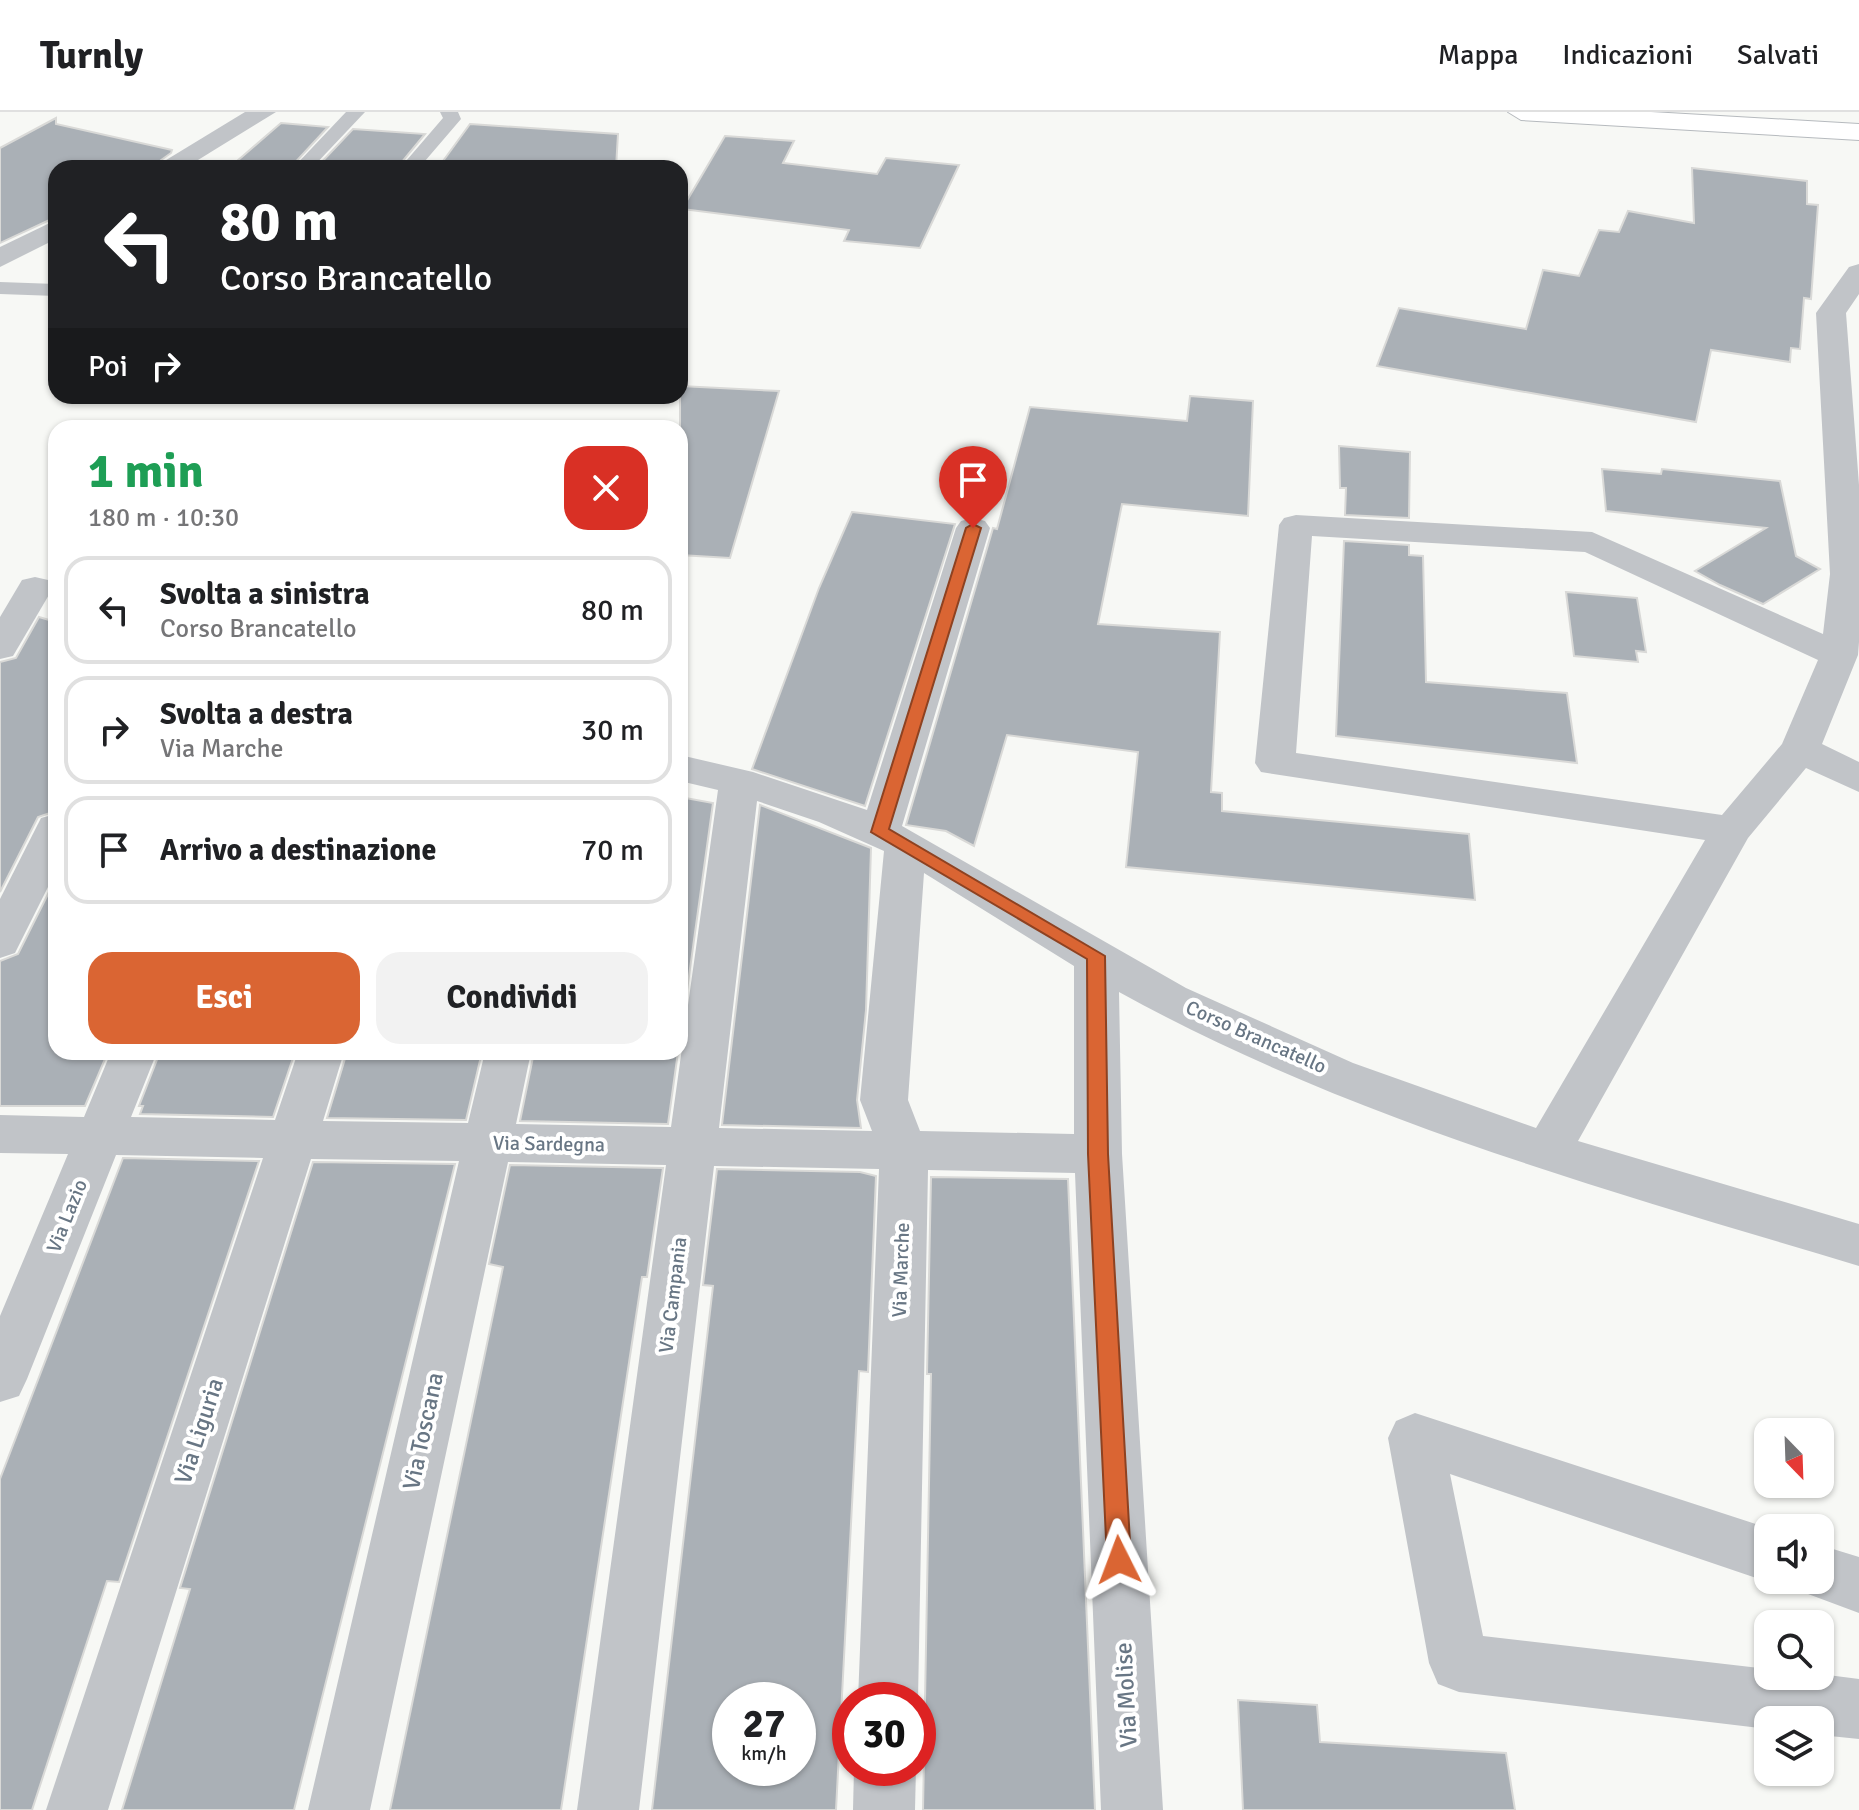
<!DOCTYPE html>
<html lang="it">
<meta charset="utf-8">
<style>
:root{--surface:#fff;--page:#f2f2f2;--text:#202124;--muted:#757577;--line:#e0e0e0;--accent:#da6533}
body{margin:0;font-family:Signika,sans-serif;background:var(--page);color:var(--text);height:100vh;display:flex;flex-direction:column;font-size:30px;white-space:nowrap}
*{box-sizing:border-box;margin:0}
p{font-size:26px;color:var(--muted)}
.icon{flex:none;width:44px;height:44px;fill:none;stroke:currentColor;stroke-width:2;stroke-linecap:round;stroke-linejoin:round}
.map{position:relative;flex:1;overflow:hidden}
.panel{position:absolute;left:48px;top:308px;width:640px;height:640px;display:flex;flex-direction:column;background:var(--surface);border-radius:24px;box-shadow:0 2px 6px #0004}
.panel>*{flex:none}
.hud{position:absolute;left:48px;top:48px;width:640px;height:244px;border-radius:24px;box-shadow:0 2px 6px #0004;background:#202124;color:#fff;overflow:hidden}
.needle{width:52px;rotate:157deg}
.controls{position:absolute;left:1754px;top:1306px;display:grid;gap:16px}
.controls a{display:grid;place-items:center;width:80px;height:80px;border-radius:16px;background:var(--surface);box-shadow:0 2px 6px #0004;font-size:40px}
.speed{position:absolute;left:712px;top:1570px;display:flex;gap:16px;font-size:40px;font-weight:700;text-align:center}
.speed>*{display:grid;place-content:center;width:104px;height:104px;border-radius:50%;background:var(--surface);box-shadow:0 2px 6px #0004;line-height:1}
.speed small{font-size:20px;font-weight:400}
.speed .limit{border:12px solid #d22;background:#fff;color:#111}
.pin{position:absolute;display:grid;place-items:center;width:68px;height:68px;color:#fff;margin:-82px -34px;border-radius:50% 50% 50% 0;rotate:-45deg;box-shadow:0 0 8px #0007}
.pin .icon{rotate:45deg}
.me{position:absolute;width:88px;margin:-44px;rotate:357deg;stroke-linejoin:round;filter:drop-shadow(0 0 6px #0008)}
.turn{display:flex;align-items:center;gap:28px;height:168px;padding:0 40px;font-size:36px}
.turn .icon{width:104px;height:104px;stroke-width:2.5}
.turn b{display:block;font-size:56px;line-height:68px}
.then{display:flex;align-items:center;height:76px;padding:0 40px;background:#0003;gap:16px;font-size:30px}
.round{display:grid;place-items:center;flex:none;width:84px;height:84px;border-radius:24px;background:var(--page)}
.head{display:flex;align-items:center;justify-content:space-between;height:136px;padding:0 40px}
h1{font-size:48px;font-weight:700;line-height:60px;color:#1e9e55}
.button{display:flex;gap:16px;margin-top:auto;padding:16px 40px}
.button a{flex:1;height:92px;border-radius:24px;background:var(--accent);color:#fff;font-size:32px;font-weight:700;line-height:92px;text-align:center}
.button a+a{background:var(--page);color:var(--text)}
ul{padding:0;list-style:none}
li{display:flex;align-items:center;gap:24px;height:108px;margin:0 16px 12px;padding:0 24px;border:4px solid var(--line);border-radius:24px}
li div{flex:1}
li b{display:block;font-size:30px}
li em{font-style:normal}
header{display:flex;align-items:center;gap:48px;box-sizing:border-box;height:112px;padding:0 40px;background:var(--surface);border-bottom:2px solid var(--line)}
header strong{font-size:38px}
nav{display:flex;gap:44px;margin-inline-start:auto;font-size:28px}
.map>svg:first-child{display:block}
.building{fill:#aab0b6;stroke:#d9d9d7;stroke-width:2;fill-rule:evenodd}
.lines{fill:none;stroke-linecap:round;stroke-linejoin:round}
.primary-casing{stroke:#b6babe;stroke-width:2}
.lane{fill:#c1c4c8;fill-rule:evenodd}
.street{fill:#c1c4c8;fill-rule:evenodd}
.primary{fill:#fff;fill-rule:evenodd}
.route{fill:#da6533;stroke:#8e4221;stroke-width:2}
.labels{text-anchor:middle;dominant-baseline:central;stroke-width:8;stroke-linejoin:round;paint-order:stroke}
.street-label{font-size:20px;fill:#687684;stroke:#fff}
.near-street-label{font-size:24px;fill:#687684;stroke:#fff}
</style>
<header>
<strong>Turnly</strong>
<nav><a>Mappa</a><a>Indicazioni</a><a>Salvati</a></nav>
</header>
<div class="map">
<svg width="1859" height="1698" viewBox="0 0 1859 1698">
<rect width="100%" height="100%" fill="#f7f8f5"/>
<g class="building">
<path d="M56,6V12L172,38L171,41L150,56H56V105L0,131V36Z"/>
<path d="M281,11L328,15L290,56H229Z"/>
<path d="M470,12L618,22L616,56H438Z"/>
<path d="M353,17L425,22L397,56H316Z"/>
<path d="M725,24L794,29L783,51L877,62L886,46L959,53L920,136L844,129L849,118L682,97Z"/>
<path d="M1692,56L1807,69V92L1818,93L1811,187L1804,186L1800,237L1791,236L1790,250L1711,238L1696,310L1377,254L1399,196L1526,217L1543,158L1579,164L1599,118L1619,120L1628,99L1694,111Z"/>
<path d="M680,274L779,279L730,446L680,443Z"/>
<path d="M1190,284L1253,289L1248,404L1122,392L1098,512L1220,520L1211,680L1222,681V699L1469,722L1475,788L1126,755L1138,640L1007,623L974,734L946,719L906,713L993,416L997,417L1030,295L1187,309Z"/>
<path d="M1339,334L1410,340L1409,406L1345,403L1346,376H1340Z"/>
<path d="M1602,357L1661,362L1662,357L1780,369L1796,444L1820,457L1763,492L1720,473L1695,459L1766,416L1606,399Z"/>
<path d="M852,400L955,412L865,694L752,657L819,476Z"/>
<path d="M1344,429L1409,433V443L1423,444L1426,570L1567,581L1577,651L1336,624Z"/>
<path d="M1566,480L1637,486L1646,540L1636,539L1638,550L1574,544Z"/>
<path d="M39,505L56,510V699L38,705L0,780V550L16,546Z"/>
<path d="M680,685L713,691L680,929Z"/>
<path d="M760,693L871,736L866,898L857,988L861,1016L722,1013Z"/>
<path d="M56,766V940H108L85,994H0V849L18,842Z"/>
<path d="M160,940H295L273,1005L140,1002L143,994H139Z"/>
<path d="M347,940H482L466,1008L327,1006Z"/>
<path d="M534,940H678L668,1012L520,1009Z"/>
<path d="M123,1046L259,1049L119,1470L107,1469L32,1698H0V1367Z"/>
<path d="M313,1050L455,1052L294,1698H122L190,1477L180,1476Z"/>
<path d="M510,1053L663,1056L647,1165H642L561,1698H390L503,1155L489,1152Z"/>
<path d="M717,1057L860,1060L876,1064L868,1260L859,1259L836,1698H652L713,1174L703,1173ZM730,1588H798V1656H730Z"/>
<path d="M931,1065L1068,1067L1095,1698H923L931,1262H927Z"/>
<path d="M1238,1588L1317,1593L1320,1630L1506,1641L1515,1698H1243Z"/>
</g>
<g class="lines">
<defs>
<path id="primary" d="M1508,0H1651L1859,12V28L1521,8Z"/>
</defs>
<use href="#primary" class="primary-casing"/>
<g class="lane">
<path d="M346,0H365L312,56H293Z"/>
<path d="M440,0H458L461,7L419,56H400L443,6Z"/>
<path d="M0,170L56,172V184L0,182Z"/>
</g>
<g class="street">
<path d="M245,0H276L185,56H153Z"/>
<path d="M56,108V127L0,155V135Z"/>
<path d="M1859,152V182L1846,201L1859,373V530L1858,543L1822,632L1859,650V680L1806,656L1748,726L1578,1029L1859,1112V1154C1607,1078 1351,1008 1119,880L1122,1042L1163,1698H1101L1075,1061L928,1058L918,1588H858L879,1057L714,1054L639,1698H577L666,1053L508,1050L370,1698H308L459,1049L311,1047L108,1698H46L263,1046L116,1043L27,1267L19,1284L0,1290V1204L68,1042L0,1041V1003L84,1005L111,940H157L131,1005L275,1008L298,940H344L323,1009L468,1011L485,940H531L516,1012L671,1015L718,678L680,669V643L753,660L867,698L956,416L961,409L973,406L985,409L990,416L902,714L1186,876L1353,951L1536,1016L1705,728L1261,660L1255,651L1279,413L1284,406L1296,403L1592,420L1823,522L1830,462L1816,201L1849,155ZM1312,424L1585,440L1818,548L1782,632L1722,703L1296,641ZM757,689L819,710L884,739L860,988L872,1019L719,1016ZM924,761L1074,854V1022L920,1019L908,988Z"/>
<path d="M35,465L48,468L53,476L13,544L0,547V505L22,468Z"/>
<path d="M56,702V759L15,841L0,846V787L41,706Z"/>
<path d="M1415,1301L1768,1416V1468H1773L1768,1470L1450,1362L1483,1524L1768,1557V1564L1820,1562L1859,1567V1627L1820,1623V1608H1768V1617L1459,1580L1438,1572L1429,1551L1388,1326L1396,1309Z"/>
<path d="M1820,1433L1859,1445V1501L1800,1479L1795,1468H1820Z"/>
<path d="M854,1656H916L915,1698H853Z"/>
</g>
<use href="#primary" class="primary"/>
</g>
<path class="route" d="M973,412L981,416L889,717L1105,844L1108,1042L1131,1448L1127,1456L1119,1459L1111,1456L1107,1448L1088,1042L1087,847L871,720L966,416Z"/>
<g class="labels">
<g class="street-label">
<text transform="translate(1256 925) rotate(24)">Corso Brancatello</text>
<text transform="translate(549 1032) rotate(1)">Via Sardegna</text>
<text transform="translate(67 1104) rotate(-68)">Via Lazio</text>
<text transform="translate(901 1158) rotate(-88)">Via Marche</text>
<text transform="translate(673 1183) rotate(-83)">Via Campania</text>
</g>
<g class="near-street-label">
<text transform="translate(199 1319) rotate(-72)">Via Liguria</text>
<text transform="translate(423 1319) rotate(-78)">Via Toscana</text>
<text transform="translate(1126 1583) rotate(-93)">Via Molise</text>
</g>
</g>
</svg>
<div class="controls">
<a><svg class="needle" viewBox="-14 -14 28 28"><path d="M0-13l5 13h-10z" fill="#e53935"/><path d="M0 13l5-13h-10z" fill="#757577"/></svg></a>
<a><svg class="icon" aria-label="sound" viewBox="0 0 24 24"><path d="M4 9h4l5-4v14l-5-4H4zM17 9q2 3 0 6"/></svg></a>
<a><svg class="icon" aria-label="search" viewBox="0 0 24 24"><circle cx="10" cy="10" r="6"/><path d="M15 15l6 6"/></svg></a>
<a><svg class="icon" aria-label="layers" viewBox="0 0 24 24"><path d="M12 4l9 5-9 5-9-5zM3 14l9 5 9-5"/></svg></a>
</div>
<div class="speed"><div>27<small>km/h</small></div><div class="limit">30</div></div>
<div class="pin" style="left:973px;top:416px;background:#d93025"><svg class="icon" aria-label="arrive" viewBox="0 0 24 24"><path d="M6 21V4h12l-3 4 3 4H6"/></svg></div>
<svg class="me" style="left:1119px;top:1448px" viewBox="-20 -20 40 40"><path d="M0-17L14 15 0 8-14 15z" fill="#da6533" stroke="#fff" stroke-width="4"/></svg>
<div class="hud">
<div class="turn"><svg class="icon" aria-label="left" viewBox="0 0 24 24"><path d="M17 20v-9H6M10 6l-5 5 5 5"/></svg><div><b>80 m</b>Corso Brancatello</div></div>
<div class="then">Poi<svg class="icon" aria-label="right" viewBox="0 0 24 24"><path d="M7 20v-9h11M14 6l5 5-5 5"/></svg></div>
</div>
<section class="panel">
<div class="head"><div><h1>1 min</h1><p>180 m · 10:30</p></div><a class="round" style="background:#d93025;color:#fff"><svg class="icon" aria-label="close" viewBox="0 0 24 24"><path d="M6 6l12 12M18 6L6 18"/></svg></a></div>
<ul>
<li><svg class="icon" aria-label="left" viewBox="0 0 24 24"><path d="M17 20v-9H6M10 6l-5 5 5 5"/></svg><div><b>Svolta a sinistra</b><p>Corso Brancatello</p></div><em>80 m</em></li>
<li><svg class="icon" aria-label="right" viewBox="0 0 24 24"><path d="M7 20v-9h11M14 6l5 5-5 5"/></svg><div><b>Svolta a destra</b><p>Via Marche</p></div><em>30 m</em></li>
<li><svg class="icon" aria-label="arrive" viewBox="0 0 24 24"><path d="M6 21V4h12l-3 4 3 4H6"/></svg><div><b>Arrivo a destinazione</b></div><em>70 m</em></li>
</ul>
<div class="button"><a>Esci</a><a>Condividi</a></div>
</section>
</div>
